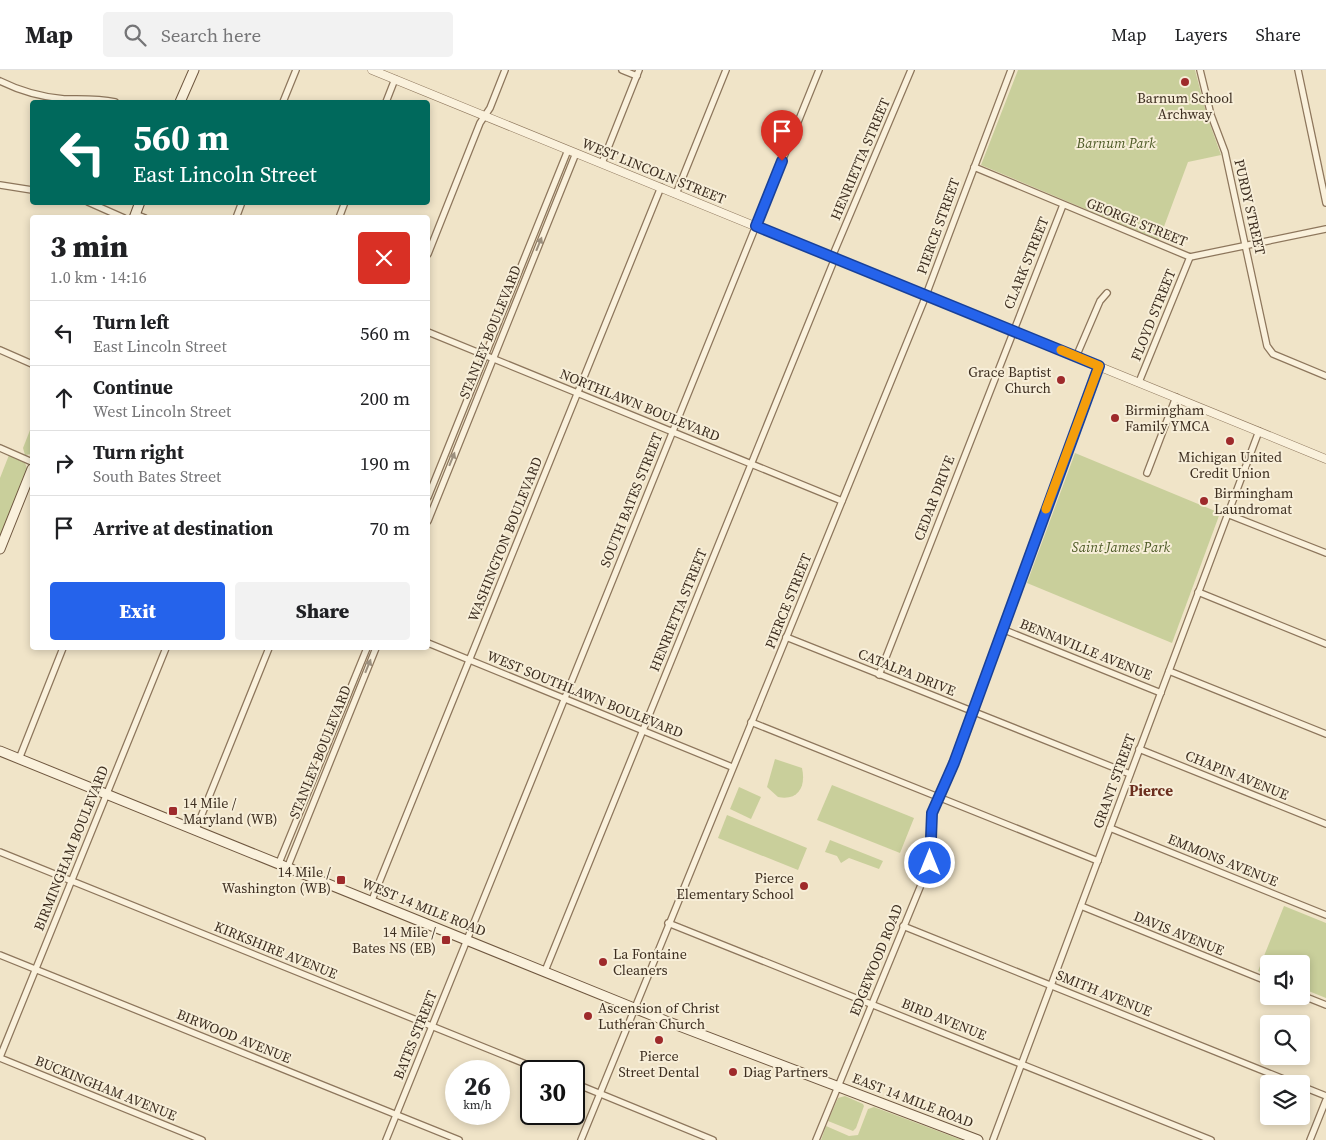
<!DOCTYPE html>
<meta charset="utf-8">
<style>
:root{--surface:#fff;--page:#f2f2f2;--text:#202124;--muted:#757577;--line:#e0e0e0;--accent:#2563eb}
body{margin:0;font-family:"Source Serif 4",serif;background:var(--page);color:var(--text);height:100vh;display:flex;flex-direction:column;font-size:19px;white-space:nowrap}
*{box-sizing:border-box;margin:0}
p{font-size:16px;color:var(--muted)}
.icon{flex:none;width:28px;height:28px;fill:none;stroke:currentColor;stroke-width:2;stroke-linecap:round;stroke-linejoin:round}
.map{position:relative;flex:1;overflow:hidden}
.drawer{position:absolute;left:30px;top:145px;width:400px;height:435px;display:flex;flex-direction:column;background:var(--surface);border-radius:5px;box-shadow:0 2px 8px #0003}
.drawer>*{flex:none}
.hud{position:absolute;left:30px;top:30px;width:400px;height:105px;border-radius:5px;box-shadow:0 2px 8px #0003;background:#00695c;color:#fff;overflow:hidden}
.buttons{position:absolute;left:1260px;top:885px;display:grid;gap:10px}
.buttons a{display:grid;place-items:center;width:50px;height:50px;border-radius:5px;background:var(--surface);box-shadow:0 2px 8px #0003;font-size:25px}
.speed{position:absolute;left:445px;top:990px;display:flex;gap:10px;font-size:25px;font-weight:700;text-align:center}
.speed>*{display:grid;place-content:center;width:65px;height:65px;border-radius:50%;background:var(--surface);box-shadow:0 2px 8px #0003;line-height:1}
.speed small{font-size:12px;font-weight:400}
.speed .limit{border:2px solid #111;border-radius:8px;background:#fff;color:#111}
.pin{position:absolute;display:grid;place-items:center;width:42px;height:42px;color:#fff;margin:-51px -21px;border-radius:50% 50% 50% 0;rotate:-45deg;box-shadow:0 0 5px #0007}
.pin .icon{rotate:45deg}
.me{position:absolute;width:55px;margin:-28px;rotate:0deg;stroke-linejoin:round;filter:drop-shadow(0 0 4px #0008)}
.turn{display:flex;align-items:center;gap:18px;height:105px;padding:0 20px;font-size:22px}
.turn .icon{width:65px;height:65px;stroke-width:2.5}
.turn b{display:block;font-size:35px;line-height:42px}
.round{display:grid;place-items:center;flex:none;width:52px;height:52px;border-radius:5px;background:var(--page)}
.head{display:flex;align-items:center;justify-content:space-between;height:85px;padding:0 20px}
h1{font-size:30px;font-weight:800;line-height:38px}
.primary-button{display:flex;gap:10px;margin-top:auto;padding:10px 20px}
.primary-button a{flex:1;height:58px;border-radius:5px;background:var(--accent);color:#fff;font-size:20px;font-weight:800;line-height:58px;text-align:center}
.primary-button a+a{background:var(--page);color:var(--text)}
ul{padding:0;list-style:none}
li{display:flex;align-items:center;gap:15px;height:65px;padding:0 20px;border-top:1px solid var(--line)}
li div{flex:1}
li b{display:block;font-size:19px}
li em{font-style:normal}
header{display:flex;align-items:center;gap:30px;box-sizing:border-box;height:70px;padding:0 25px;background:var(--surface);border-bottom:1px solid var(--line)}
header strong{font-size:24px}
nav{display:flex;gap:28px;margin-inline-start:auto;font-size:18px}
.search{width:350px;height:45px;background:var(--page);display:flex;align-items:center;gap:12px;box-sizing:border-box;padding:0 18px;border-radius:5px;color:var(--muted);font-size:19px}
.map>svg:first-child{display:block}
.green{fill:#c9cf9b}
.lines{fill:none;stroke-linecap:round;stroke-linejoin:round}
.minor-casing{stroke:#8d765c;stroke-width:8}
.tertiary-casing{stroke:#8d765c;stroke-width:9}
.secondary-casing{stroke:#6f573f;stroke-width:11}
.minor{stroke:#faf1dc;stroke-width:5.5}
.tertiary{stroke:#faf1dc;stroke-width:8}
.secondary{stroke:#faf1dc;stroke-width:9}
.oneway{fill:#9c907e}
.route-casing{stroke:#184099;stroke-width:12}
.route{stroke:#2563eb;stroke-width:9}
.slow{stroke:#f59e0b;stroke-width:9}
.poi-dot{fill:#9e2a2b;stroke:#f7eed8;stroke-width:2}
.labels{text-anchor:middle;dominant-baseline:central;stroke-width:4;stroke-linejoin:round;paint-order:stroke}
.poi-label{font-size:14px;fill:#3d2e20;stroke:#f7eed8;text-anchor:start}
.park-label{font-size:14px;font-style:italic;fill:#4d5a26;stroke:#f7eed8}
.street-label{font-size:14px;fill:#3d2e20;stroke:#f7eed8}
.neighbourhood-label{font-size:15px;font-weight:bold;fill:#6b2e1e;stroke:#f7eed8}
</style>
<header>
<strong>Map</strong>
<div class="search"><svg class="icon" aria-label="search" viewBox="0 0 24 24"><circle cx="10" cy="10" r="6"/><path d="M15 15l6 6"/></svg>Search here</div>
<nav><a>Map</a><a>Layers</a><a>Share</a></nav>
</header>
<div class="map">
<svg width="1326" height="1070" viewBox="0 0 1326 1070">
<rect width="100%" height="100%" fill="#f0e4c8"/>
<g class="green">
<path d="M1018,0H1195L1207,46L1221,85L1188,92L1159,170L981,95Z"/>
<path d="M32,355V384L25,385L23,378Z"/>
<path d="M1075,383L1220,443L1172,573L1027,513Z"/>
<path d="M9,385L25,393L28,401L0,467V408Z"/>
<path d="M775,689L802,698C806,716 799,731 778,727L767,717Z"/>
<path d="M832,715L914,748L900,783L817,750Z"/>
<path d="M739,717L761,727L751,749L730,739Z"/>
<path d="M727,745L807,778L798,800L718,768Z"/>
<path d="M830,770L883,791L879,799L849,788L841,793L837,786L825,782Z"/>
<path d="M1284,836L1326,853V928L1301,918V894H1269V905L1258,901Z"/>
<path d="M845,1026L863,1034L864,1036L856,1058L853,1061L828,1051L838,1028Z"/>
<path d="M874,1037L962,1070H821L826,1056L849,1066L858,1065L868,1039Z"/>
</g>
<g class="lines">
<defs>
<g id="minor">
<path d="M622,0L637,6"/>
<path d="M1200,0L1211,45L1225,82L1267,276L1273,284L1326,306"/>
<path d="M1298,0L1326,133"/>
<path d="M0,11C20,21 42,27 64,29C81,29 98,28 115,32"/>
<path d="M283,32L296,0"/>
<path d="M386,32L395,9"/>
<path d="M602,93L639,0"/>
<path d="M974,97L1190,187L1326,159"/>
<path d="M0,115L32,120"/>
<path d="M676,124L726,0"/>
<path d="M88,132L124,148"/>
<path d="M135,144L145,148"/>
<path d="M236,148L242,132"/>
<path d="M339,148L345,132"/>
<path d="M428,184L480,53L490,38L505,0"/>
<path d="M832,187L911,0"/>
<path d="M428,262L842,431"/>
<path d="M0,280L32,294"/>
<path d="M1076,287L1100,231L1107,223"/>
<path d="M1139,312L1190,187"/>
<path d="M0,378L32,392"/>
<path d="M1147,403L1176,327"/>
<path d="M428,427L568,80"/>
<path d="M1227,444L1326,483"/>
<path d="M428,451L576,83"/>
<path d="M1198,522L1326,574"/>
<path d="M1002,559L1161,623"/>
<path d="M786,567L1130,704"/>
<path d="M428,573L732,697"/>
<path d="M1169,601L1326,664"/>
<path d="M879,605L1063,135"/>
<path d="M751,652L1098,791"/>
<path d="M1139,679L1326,754"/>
<path d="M19,689L63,578"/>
<path d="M1110,758L1326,845"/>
<path d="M196,759L269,578"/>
<path d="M0,782L543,1001"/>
<path d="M279,793L367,578"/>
<path d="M288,796L376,578"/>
<path d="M372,830L661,117"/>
<path d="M1081,836L1269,912"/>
<path d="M668,853L1211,1070"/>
<path d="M903,856L1296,1014"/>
<path d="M0,885L459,1070"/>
<path d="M545,901L835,188"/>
<path d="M1301,925L1326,935"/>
<path d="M0,987L166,578"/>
<path d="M0,988L202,1070"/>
<path d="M574,1013L713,1070"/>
<path d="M1301,1016L1326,1026"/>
<path d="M386,1070L819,0"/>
<path d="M581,1070L923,233L1011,0"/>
<path d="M816,1070L930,793L932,743L953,693L1099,296"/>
<path d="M993,1070L1259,361"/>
<path d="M1310,1070L1326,1030"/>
</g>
<path id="tertiary" d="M372,0L1326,389"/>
<g id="secondary">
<path d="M180,32L194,0"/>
<path d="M134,148L140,132"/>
<path d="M0,479L32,399"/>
<path d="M0,681L666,951L978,1070"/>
</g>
</defs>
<use href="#minor" class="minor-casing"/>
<use href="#tertiary" class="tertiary-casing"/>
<use href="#secondary" class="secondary-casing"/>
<use href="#minor" class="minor"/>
<use href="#tertiary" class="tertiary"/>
<use href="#secondary" class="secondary"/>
</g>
<defs><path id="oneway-solid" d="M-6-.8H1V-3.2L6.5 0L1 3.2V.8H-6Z" transform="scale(1.25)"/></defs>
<g class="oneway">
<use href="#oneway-solid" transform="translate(539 174) rotate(-68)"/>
<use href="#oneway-solid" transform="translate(452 389) rotate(-68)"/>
<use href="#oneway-solid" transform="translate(368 596) rotate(-68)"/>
</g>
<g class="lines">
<defs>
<path id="route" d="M782,91L756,156L1099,296L954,693L932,743L930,793"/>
</defs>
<use href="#route" class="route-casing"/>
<use href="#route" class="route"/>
<path class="slow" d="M1046,439L1099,296L1061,280"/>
</g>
<g class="poi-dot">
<circle cx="1185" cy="12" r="5"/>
<circle cx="1061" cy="310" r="5"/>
<circle cx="1115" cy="348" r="5"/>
<circle cx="1230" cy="371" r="5"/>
<circle cx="1204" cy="431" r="5"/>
<rect x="168" y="736" width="10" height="10" rx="2.5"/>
<rect x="336" y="805" width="10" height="10" rx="2.5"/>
<circle cx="804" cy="816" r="5"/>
<rect x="441" y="865" width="10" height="10" rx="2.5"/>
<circle cx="603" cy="892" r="5"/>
<circle cx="588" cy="946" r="5"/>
<circle cx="659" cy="970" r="5"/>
<circle cx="733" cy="1002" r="5"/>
</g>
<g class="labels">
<g class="poi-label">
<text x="1185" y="28" text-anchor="middle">Barnum School<tspan x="1185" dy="16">Archway</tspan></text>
<text x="1051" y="302" text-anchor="end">Grace Baptist<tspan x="1051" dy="16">Church</tspan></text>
<text x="1125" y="340">Birmingham<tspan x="1125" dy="16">Family YMCA</tspan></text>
<text x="1230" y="387" text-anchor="middle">Michigan United<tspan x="1230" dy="16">Credit Union</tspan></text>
<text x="1214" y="423">Birmingham<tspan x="1214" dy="16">Laundromat</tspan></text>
<text x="183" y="733">14 Mile /<tspan x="183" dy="16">Maryland (WB)</tspan></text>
<text x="331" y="802" text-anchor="end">14 Mile /<tspan x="331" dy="16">Washington (WB)</tspan></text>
<text x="794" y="808" text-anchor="end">Pierce<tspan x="794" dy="16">Elementary School</tspan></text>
<text x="436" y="862" text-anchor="end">14 Mile /<tspan x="436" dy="16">Bates NS (EB)</tspan></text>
<text x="613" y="884">La Fontaine<tspan x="613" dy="16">Cleaners</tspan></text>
<text x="598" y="938">Ascension of Christ<tspan x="598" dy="16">Lutheran Church</tspan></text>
<text x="659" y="986" text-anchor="middle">Pierce<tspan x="659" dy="16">Street Dental</tspan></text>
<text x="743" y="1002">Diag Partners</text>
</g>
<g class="park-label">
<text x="1116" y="73">Barnum Park</text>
<text x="1121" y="477">Saint James Park</text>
</g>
<g class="street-label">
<text transform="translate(860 89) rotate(-67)">HENRIETTA STREET</text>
<text transform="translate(654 101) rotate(22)">WEST LINCOLN STREET</text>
<text transform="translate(1250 137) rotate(77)">PURDY STREET</text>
<text transform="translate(1137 152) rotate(22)">GEORGE STREET</text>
<text transform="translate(938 156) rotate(-70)">PIERCE STREET</text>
<text transform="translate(1026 193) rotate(-68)">CLARK STREET</text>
<text transform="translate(1153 245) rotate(-68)">FLOYD STREET</text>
<text transform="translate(490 262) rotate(-68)">STANLEY BOULEVARD</text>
<text transform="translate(640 335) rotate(22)">NORTHLAWN BOULEVARD</text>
<text transform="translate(934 428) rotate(-69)">CEDAR DRIVE</text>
<text transform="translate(631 430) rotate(-68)">SOUTH BATES STREET</text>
<text transform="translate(505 469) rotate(-68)">WASHINGTON BOULEVARD</text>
<text transform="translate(788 531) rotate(-68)">PIERCE STREET</text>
<text transform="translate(678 540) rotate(-68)">HENRIETTA STREET</text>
<text transform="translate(1086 579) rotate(22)">BENNAVILLE AVENUE</text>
<text transform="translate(907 602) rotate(22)">CATALPA DRIVE</text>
<text transform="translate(585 624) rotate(22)">WEST SOUTHLAWN BOULEVARD</text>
<text transform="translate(320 682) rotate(-68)">STANLEY BOULEVARD</text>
<text transform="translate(1237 705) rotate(22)">CHAPIN AVENUE</text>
<text transform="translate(1114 711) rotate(-70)">GRANT STREET</text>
<text transform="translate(71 778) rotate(-68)">BIRMINGHAM BOULEVARD</text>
<text transform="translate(1223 790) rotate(22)">EMMONS AVENUE</text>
<text transform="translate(424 837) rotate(22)">WEST 14 MILE ROAD</text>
<text transform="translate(1179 863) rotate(22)">DAVIS AVENUE</text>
<text transform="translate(276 880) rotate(22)">KIRKSHIRE AVENUE</text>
<text transform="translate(876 890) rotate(-68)">EDGEWOOD ROAD</text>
<text transform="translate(1104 923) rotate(22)">SMITH AVENUE</text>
<text transform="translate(944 949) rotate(22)">BIRD AVENUE</text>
<text transform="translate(415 965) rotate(-68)">BATES STREET</text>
<text transform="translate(234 966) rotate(22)">BIRWOOD AVENUE</text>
<text transform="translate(106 1018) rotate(22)">BUCKINGHAM AVENUE</text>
<text transform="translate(913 1030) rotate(21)">EAST 14 MILE ROAD</text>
</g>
<g class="neighbourhood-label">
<text x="1151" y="720">Pierce</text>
</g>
</g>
</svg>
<div class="buttons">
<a><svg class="icon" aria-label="sound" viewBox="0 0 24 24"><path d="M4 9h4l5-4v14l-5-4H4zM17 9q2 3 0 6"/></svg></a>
<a><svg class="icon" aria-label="search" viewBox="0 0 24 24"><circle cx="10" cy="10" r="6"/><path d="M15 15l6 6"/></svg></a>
<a><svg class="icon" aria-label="layers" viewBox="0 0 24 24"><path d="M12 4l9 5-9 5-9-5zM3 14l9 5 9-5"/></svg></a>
</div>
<div class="speed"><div>26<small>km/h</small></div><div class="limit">30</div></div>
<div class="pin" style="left:782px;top:91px;background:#d93025"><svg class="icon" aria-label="arrive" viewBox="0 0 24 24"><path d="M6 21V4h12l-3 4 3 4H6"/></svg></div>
<svg class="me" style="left:930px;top:793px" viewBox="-20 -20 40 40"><circle r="17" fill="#2563eb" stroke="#fff" stroke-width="3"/><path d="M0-11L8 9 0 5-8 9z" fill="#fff"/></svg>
<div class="hud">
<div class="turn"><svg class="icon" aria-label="left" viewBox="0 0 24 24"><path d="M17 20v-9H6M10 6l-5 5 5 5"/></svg><div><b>560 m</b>East Lincoln Street</div></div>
</div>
<section class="drawer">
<div class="head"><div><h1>3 min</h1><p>1.0 km · 14:16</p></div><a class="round" style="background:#d93025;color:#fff"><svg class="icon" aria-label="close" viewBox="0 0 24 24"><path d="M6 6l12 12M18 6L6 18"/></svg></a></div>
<ul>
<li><svg class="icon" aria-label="left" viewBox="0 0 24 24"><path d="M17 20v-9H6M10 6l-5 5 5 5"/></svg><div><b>Turn left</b><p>East Lincoln Street</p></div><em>560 m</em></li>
<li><svg class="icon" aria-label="ahead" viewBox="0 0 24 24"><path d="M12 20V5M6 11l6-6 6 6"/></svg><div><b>Continue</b><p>West Lincoln Street</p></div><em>200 m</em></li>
<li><svg class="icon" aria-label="right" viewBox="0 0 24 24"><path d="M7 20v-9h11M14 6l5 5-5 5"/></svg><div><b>Turn right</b><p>South Bates Street</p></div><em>190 m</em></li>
<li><svg class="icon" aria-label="arrive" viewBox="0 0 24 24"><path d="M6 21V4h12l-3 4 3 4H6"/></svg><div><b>Arrive at destination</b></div><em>70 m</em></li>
</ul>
<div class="primary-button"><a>Exit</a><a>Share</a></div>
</section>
</div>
